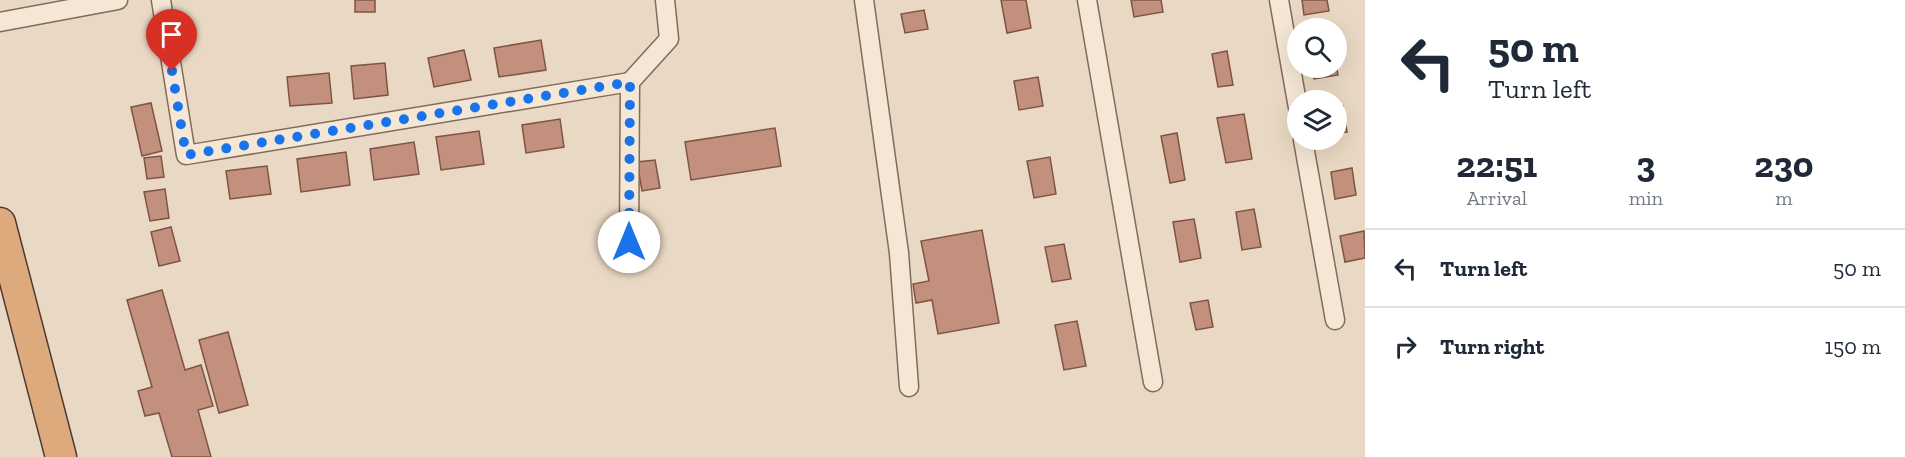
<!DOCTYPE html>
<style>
:root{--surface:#fff;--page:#f6f6f7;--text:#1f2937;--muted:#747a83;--line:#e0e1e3}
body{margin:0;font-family:"Zilla Slab",serif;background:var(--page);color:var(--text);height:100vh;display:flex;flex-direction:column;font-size:22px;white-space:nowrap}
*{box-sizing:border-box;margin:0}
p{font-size:20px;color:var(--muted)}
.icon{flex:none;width:33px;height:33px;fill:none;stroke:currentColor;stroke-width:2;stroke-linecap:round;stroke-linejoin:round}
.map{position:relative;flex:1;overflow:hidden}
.details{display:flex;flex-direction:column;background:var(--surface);width:540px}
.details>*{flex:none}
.banner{background:#fff;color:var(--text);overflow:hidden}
.controls{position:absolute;left:1287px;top:18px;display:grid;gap:12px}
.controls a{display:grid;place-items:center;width:60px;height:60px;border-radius:50%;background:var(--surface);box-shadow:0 6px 24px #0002;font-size:30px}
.pin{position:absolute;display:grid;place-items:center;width:51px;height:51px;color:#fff;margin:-62px -26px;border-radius:50% 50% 50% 0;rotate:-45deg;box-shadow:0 0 6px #0007}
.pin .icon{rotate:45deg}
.me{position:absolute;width:66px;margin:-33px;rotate:0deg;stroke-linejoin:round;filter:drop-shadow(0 0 4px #0008)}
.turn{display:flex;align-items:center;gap:21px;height:126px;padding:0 24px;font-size:27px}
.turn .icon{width:78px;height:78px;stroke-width:2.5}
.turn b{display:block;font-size:42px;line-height:51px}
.eta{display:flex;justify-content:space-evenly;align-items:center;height:102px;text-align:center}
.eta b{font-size:36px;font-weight:800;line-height:42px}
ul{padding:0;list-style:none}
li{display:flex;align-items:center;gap:18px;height:78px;padding:0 24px;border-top:2px solid var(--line)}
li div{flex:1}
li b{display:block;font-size:22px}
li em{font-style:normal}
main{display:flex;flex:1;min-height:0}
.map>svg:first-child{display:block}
.building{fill:#c4907e;stroke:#7f5345;stroke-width:1.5}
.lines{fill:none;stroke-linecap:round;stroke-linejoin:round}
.minor-casing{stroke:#826b5c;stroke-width:21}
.trunk-casing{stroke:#503a30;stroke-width:33}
.minor{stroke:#f5e7d6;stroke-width:18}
.trunk{stroke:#ddaa7e;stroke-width:30}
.route{stroke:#1a73e8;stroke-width:10;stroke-dasharray:0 18}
</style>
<main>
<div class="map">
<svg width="1365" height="457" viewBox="0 0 1365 457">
<rect width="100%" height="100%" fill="#e9d9c4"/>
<g class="building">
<rect x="355" y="0" width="20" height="12"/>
<path d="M1001,0H1026L1031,28L1007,33Z"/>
<path d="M1131,0H1161L1163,12L1134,17Z"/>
<path d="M1302,0H1327L1329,11L1304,15Z"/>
<path d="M924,10L928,29L905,33L901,14Z"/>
<path d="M541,40L546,70L499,77L494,48Z"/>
<path d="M464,50L471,80L434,87L428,58Z"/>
<path d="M1227,51L1233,85L1218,87L1212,54Z"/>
<path d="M385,63L388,95L354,99L351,66Z"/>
<path d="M1336,64L1338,75L1314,79L1312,68H1336Z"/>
<path d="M329,73L332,103L290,106L287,77Z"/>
<path d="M1038,77L1043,106L1019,110L1014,81Z"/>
<path d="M151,103L162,151L142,156L131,107Z"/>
<path d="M1343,106L1347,132L1336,133V107Z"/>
<path d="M1244,114L1252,159L1226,163L1217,118Z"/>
<path d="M560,119L564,147L526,153L522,125Z"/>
<path d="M775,128L781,166L691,180L685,142Z"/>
<path d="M479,131L484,164L441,170L436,137Z"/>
<path d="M1177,133L1185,180L1170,183L1161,136Z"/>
<path d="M414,142L419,174L374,180L370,149Z"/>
<path d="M346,152L350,185L301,192L297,159Z"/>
<path d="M161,156L164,177L147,179L144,158Z"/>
<path d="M1050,157L1056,194L1034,198L1027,161Z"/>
<path d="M655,160L660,188L642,191L637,162Z"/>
<path d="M267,166L271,194L230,199L226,171Z"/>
<path d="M1352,168L1356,195L1335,199L1331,172Z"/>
<path d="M165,189L169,218L150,221L144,192Z"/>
<path d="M1254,209L1261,247L1242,250L1236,212Z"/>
<path d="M1194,219L1201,258L1180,262L1173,222Z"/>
<path d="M171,227L180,261L159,266L151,232Z"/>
<path d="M982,230L999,323L938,334L932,300L916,303L913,284L929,281L921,241Z"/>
<path d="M1364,231L1365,258L1345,262L1340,236Z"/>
<path d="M1064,244L1071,279L1052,282L1045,247Z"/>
<path d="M162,290L185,370L201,365L213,406L198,410L211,457H172L159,413L145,416L138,391L152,387L127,300Z"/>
<path d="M1208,300L1213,327L1196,330L1190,303Z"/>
<path d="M1077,321L1086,366L1064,370L1055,325Z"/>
<path d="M228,332L248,405L219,413L199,340Z"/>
</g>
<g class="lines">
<defs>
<g id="minor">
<path d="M161,0L186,155L630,82"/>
<path d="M864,0L899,253L909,387"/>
<path d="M1087,0L1153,382"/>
<path d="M1279,0L1298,108"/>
<path d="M0,22L118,0"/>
<path d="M1303,140L1335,320"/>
<path d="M629,242L630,82L669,39L665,0"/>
</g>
<path id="trunk" d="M0,223L61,457"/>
</defs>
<use href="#minor" class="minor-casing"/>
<use href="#trunk" class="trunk-casing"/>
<use href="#minor" class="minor"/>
<use href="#trunk" class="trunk"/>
</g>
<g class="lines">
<path class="route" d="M172,71L186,155L630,82L629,242"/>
</g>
</svg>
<div class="controls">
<a><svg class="icon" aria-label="search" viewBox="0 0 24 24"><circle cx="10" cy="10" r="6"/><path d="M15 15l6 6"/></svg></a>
<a><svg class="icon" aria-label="layers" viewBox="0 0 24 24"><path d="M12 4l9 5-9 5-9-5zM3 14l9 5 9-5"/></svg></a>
</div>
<div class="pin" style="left:172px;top:71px;background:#d93025"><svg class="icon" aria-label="arrive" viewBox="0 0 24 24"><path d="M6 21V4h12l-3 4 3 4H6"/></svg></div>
<svg class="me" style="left:629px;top:242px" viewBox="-20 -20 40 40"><circle r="19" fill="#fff"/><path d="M0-13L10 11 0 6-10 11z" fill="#1a73e8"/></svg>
</div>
<section class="details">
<div class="banner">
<div class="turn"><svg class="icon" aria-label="left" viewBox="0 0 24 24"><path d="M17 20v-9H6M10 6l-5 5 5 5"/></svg><div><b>50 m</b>Turn left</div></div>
</div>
<div class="eta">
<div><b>22:51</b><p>Arrival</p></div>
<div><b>3</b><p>min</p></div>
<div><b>230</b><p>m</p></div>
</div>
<ul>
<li><svg class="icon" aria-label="left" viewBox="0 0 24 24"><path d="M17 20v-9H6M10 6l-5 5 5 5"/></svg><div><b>Turn left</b></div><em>50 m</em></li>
<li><svg class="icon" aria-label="right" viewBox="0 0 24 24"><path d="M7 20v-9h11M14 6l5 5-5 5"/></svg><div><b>Turn right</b></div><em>150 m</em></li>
</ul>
</section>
</main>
